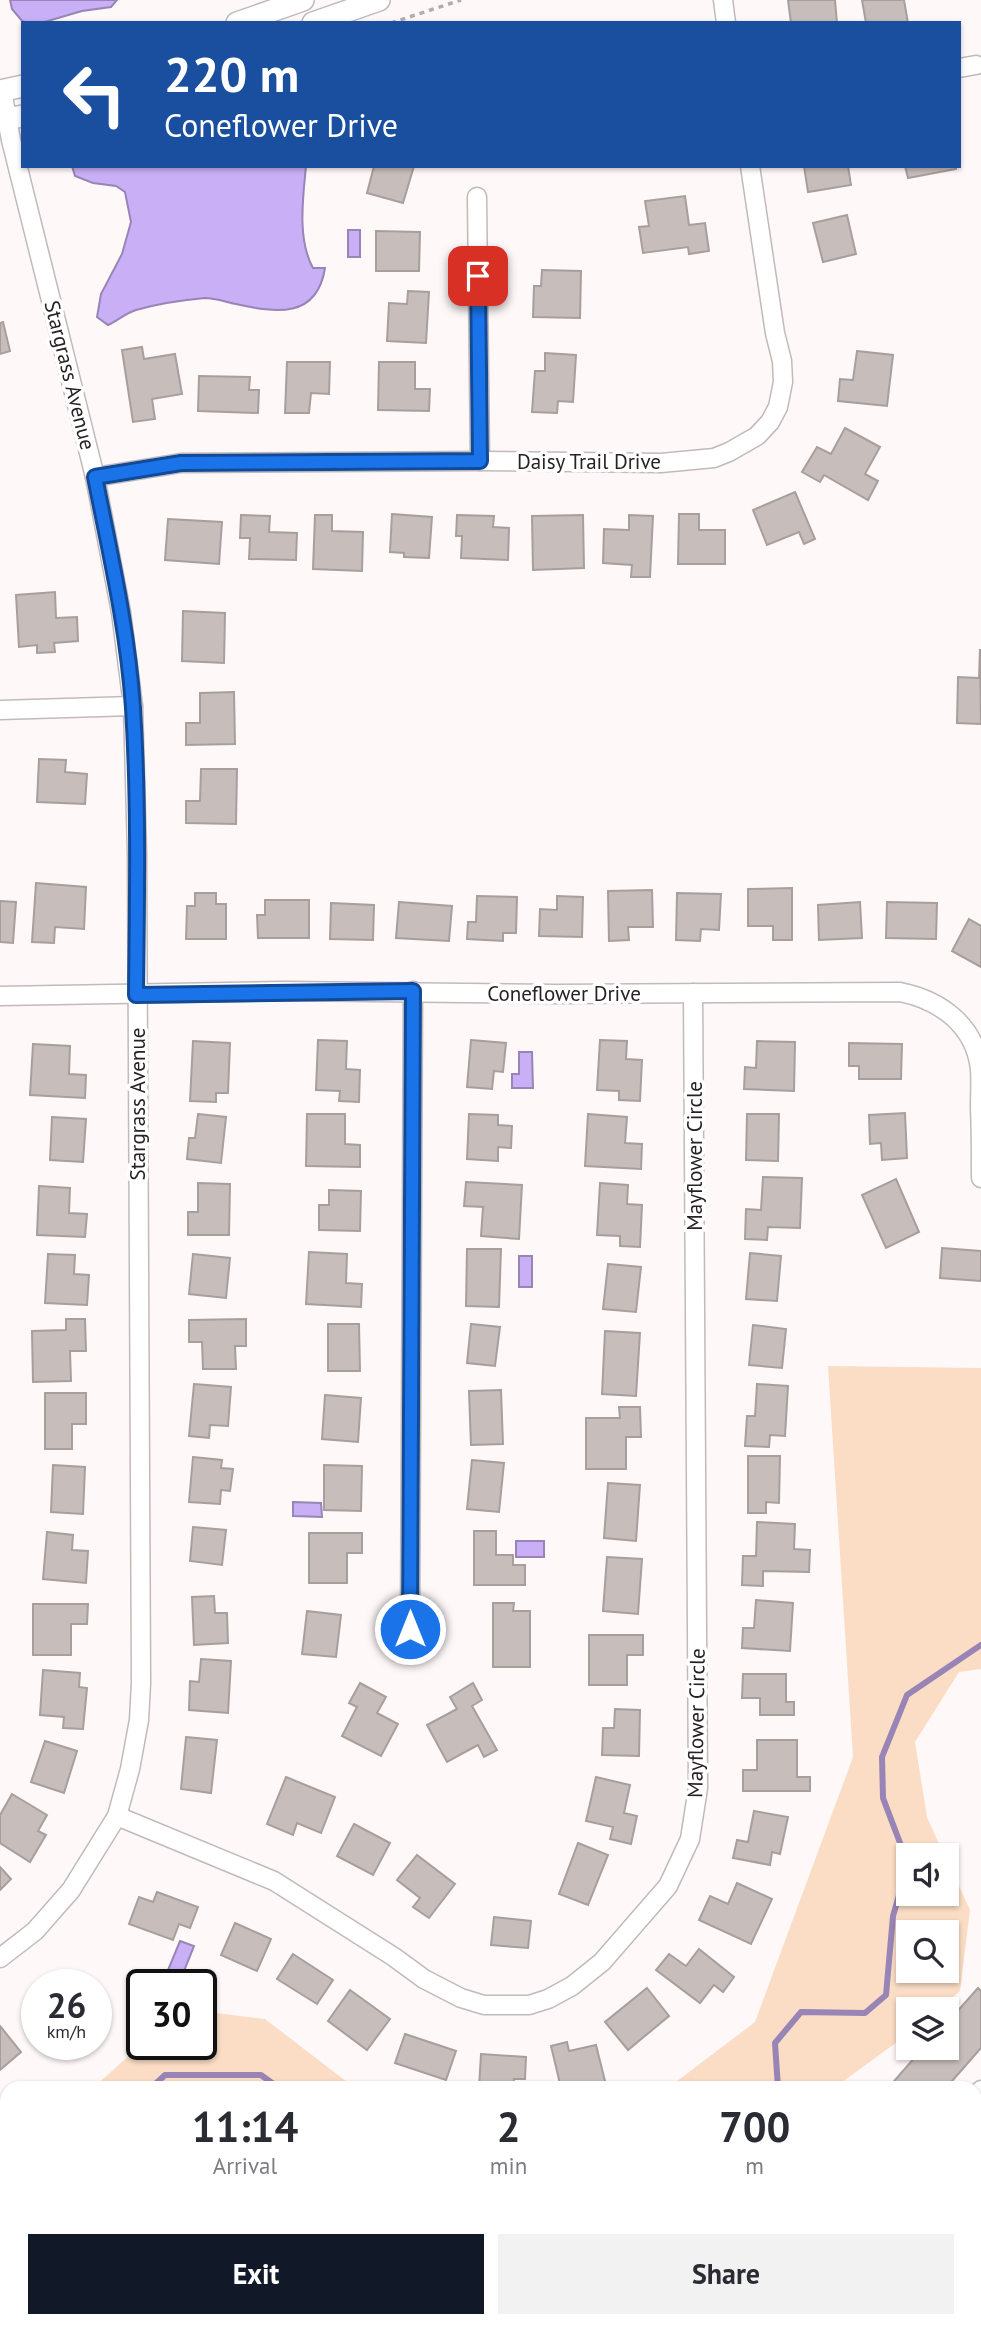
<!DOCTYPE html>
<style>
:root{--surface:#fff;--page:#f2f2f3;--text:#2b2b33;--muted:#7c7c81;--accent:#111827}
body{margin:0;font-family:"PT Sans",sans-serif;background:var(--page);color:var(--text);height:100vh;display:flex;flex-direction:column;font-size:26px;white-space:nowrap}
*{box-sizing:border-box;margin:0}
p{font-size:23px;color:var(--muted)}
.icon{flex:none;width:38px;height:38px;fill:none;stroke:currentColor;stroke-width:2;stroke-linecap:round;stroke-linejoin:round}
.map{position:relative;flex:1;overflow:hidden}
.side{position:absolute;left:0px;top:2081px;width:982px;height:247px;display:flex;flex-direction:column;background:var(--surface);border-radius:21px 21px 0 0;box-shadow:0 2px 5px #0004}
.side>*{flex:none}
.guide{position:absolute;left:21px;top:21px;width:940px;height:147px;border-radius:0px;box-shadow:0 2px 5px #0004;background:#1a4fa0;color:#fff;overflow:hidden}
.buttons{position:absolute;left:896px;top:1843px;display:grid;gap:14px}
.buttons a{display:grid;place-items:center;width:63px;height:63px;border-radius:0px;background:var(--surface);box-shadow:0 2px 5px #0004;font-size:35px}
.speed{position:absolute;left:21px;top:1969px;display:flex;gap:14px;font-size:35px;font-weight:700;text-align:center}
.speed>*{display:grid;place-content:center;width:91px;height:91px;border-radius:50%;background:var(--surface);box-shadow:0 2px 5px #0004;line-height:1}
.speed small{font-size:18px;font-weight:400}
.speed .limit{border:4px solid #111;border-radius:10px;background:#fff;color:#111}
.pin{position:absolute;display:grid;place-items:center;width:60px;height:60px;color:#fff;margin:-30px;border-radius:14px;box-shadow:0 4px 10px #0006}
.me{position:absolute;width:77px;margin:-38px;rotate:0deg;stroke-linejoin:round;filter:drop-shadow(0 0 5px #0008)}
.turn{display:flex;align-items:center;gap:24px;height:147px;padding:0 28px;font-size:32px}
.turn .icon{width:91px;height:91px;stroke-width:2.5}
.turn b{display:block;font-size:49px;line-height:60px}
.eta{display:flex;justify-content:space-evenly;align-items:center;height:119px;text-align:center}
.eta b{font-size:42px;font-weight:700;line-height:49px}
.cta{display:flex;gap:14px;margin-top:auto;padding:14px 28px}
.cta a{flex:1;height:80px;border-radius:0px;background:var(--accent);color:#fff;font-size:28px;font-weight:700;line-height:80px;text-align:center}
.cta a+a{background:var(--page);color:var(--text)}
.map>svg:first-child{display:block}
.green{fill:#faddc4;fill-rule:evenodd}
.water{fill:#c9aff5;stroke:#9885b6;stroke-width:2}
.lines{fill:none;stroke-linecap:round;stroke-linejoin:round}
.stream{stroke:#9885b6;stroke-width:6}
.building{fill:#c7bdbb;stroke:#a89f9c;stroke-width:2}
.minor-casing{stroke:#c2b9bb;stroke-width:21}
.tertiary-casing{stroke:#c2b9bb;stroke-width:24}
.path{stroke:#b1acad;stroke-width:3.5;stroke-dasharray:5 5;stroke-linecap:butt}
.minor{stroke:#fff;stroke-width:18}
.tertiary{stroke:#fff;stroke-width:21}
.route-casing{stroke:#114b97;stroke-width:18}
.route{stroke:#1a73e8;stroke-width:12}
.labels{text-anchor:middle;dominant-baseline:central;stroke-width:7;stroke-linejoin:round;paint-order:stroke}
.street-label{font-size:21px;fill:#272324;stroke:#fff}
</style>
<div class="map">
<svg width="981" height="2326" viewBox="0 0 981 2326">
<rect width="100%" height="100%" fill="#fef8f9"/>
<g class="green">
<path d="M828,1366L981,1368V1669L959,1672L915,1742L927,1817L944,1855H908V1894H947V1860L970,1910L960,1991L939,2009H908V2034L834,2088H668L755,2022L853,1757ZM908,1932H947V1970H908Z"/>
<path d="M201,2011L265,2019L355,2088H93L142,2044H201Z"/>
<path d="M7,2166V2320L96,2321L95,2326H0V2173Z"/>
<path d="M803,2321L805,2326H406L396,2321Z"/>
</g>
<g class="water">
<path d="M10,0H117L111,7L82,11L41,23H28L22,21L12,9Z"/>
<path d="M72,166H306C303,198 297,239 313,268H325C317,319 276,313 236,304C226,302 215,298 205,298C183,300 157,304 136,310C126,313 117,321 108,325L97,317L101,294L122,254L131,222L125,192L116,186L93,183L75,176Z"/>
<rect x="348" y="230" width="12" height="27"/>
<path d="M519,1052H532L533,1088H512V1074H519Z"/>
<rect x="519" y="1256" width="13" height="31"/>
<path d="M293,1502L321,1503L322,1517L293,1516Z"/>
<rect x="516" y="1541" width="28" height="16"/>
<path d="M180,1941L194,1946L182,1976L168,1970Z"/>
</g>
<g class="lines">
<g class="stream">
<path d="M151,2088L165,2075H261L279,2088"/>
<path d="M778,2088L775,2043L801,2012L865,2013L886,1995L893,1916L908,1864L883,1798L882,1757L907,1695L981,1645"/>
<path d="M42,2326L43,2320"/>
</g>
</g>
<g class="building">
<path d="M788,0H835L837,23H791Z"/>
<path d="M862,0H904L908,23H866Z"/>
<path d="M374,166H414L403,203L367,193Z"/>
<path d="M804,166H848L851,185L808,192Z"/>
<path d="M905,166H956V169L908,178Z"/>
<path d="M685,196L689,225L705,223L709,251L689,254L688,247L643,253L639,227L649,226L645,201Z"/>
<path d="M847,215L856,254L823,262L813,223Z"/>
<path d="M376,231L420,232L419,271H376Z"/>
<path d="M542,270L581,271L580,318L533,317L534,286H541Z"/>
<path d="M408,291L429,292L426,343L387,341L389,303L407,304Z"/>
<path d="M3,322L10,351L0,354V323Z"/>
<path d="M142,347L144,359L175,354L182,394L152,399L155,419L133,422L122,350Z"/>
<path d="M857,351L893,355L887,406L838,401L840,379L853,380Z"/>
<path d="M545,353L576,355L573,402L558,401L557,413L532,412L535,371H545Z"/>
<path d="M287,362H330L329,394L311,393L309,413H285Z"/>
<path d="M379,362H415V389H430L429,411L378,410Z"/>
<path d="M199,376L250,377L249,390H259L258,413L198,411Z"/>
<path d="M845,428L880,447L865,474L878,481L868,500L824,475L820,482L802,472L817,447L831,454Z"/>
<path d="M795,492L815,539L804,544L799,532L767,545L753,510Z"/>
<path d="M392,514L432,517L429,558L404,557V553L390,552Z"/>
<path d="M679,514H699V530H725V564H678Z"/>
<path d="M241,515L270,516L269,532L297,533L296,560L249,559L250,538H240Z"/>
<path d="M315,515H332V531L363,532L362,571L313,569Z"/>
<path d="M457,515L494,516L493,527L509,528L508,560L461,558L462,536H456Z"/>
<path d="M583,515L584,568L533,570L532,516Z"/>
<path d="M629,515L653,516L650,577H631L632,565L603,563L604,529L629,530Z"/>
<path d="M168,519L222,522L219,564L165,560Z"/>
<path d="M55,592L56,618L77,617L78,641L54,643L55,652L37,653V645L19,647L16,595Z"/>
<path d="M183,611L225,613L224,663L182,661Z"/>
<path d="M980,649L981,724L957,723L958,677L979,678Z"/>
<path d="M234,692L235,744L186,745V723H200V693Z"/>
<path d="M39,759L66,760L65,772L87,774L85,804L37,802Z"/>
<path d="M201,769H237L236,824L186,823V801H200Z"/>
<path d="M36,883L86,887L84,929L55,927L54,943L32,942Z"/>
<path d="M792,888V940H773V926H748V889Z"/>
<path d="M652,890L653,927H628L629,940L609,941L608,891Z"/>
<path d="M195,893H216V904H226V939H186L187,906H195Z"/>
<path d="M677,893L721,894L719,930L701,929L700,941L676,940Z"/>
<path d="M477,896L517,897L516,933H503V941L467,939L468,922H476Z"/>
<path d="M557,896L583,897L582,937L539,936L540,909L557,910Z"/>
<path d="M265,900H309V938H258L257,915H265Z"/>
<path d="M0,901L16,902L13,943L0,942Z"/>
<path d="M399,902L452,906L449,941L396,938Z"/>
<path d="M860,902L862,938L819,940L818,905Z"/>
<path d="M887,902L937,903L936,939L886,938Z"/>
<path d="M331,903L374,905L373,940L330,939Z"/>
<path d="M969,919L981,926V967L952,951Z"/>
<path d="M318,1040L347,1041L346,1069L360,1070L359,1102L339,1101L340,1091L316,1090Z"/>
<path d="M471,1040L506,1043L503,1072L494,1071L492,1089L467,1087Z"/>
<path d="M600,1040L627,1041L626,1059L642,1060L640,1101L619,1100V1091L597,1090Z"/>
<path d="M193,1041L230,1043L228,1093H216V1102L190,1101Z"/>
<path d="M757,1041L795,1042L794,1091L744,1089L745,1067L756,1068Z"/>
<path d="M849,1043L902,1044L901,1079H859V1066H849Z"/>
<path d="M33,1044L70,1046L69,1074L86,1075L85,1098L30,1095Z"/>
<path d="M905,1113L907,1158L882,1160L881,1143L870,1144L869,1115Z"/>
<path d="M198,1114L226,1117L221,1163L187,1159L189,1138H195Z"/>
<path d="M307,1114H345V1144L360,1145V1167L306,1166Z"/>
<path d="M469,1114L498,1115V1125L512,1126L511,1148L498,1147V1161L467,1159Z"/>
<path d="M588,1114L627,1117L625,1143L642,1144L641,1169L585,1166Z"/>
<path d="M747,1114H779L778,1161L746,1160Z"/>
<path d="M52,1117L86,1119L83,1162L50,1160Z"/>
<path d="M763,1177L802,1178L800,1228L768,1227L767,1240L745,1239L746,1209L761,1210Z"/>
<path d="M896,1179L919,1232L886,1248L862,1195Z"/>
<path d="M466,1182L522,1185L519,1239L481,1236L483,1207L464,1206Z"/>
<path d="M198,1183L230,1184L229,1235H188V1212H198Z"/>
<path d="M600,1183L628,1185L627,1204L642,1205L640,1247L620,1246V1236L597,1235Z"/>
<path d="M39,1186L70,1188L69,1213L87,1214L85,1237L37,1235Z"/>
<path d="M329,1190L361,1191L360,1231L319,1230V1205H329Z"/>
<path d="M942,1248L981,1251V1281L940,1278Z"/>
<path d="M467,1249H501L499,1307L466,1306Z"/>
<path d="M309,1252L347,1254L346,1283L362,1284L361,1307L306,1304Z"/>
<path d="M750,1253L781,1256L777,1301L746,1299Z"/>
<path d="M48,1254L75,1255L74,1274L89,1275L87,1305L45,1303Z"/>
<path d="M193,1254L230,1258L226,1298L189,1294Z"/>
<path d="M608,1264L641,1267L636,1312L603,1309Z"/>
<path d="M66,1319H85L86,1351H70L71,1381L33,1382L32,1331L66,1330Z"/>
<path d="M246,1319V1346H235L236,1369H203L202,1342H189V1320Z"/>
<path d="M328,1324H359L360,1371H328Z"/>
<path d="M471,1324L500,1327L495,1366L467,1363Z"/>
<path d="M753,1325L786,1329L782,1368L749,1365Z"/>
<path d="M605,1331L640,1333L636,1396L602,1394Z"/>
<path d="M194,1384L231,1387L228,1426L210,1425L209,1438L189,1436Z"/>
<path d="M757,1384L788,1386L785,1436L770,1435L769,1447L745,1446L747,1416H755Z"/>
<path d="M501,1390L503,1444L471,1445L469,1391Z"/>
<path d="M45,1393H86V1424H72V1449H45Z"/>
<path d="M325,1395L361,1398L358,1442L322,1439Z"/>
<path d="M619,1407H640L641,1437H626V1469H586V1418H620Z"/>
<path d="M748,1456H780L779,1503L766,1502V1513H748Z"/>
<path d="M193,1457L222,1460L221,1468L233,1469L230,1491L221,1490L220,1504L189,1502Z"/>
<path d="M472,1460L504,1463L499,1512L467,1509Z"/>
<path d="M53,1465L85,1467L83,1514L51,1512Z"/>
<path d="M324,1465L362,1466L361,1511L324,1510Z"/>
<path d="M608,1483L640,1485L636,1541L604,1538Z"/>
<path d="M757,1522L795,1524L794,1549L810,1550L809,1572L763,1571V1586L742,1585L743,1556H756Z"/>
<path d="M193,1527L226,1530L222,1565L190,1561Z"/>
<path d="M474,1531H496V1555H513V1565H525V1585H474Z"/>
<path d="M47,1532L73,1535L72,1550L88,1551L86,1583L43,1579Z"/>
<path d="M309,1533H362V1553H347V1583H309Z"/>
<path d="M607,1557L642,1559L638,1614L603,1611Z"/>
<path d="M214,1596L215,1613H227L228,1643L194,1645L192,1597Z"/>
<path d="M756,1600L793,1603L790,1651L742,1648L743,1628H754Z"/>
<path d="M493,1603H514L513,1611H530V1667H493Z"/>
<path d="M33,1604H88L87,1624H71V1655H33Z"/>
<path d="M307,1611L341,1615L336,1657L302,1654Z"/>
<path d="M589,1635H643V1655H627V1685H589Z"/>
<path d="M201,1659L231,1661L228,1713L189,1710L190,1681L199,1682Z"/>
<path d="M43,1670L80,1673L79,1687L87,1688L83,1729L63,1728L64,1717L40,1715Z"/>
<path d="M743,1674H786V1702H794V1715H760V1698H742Z"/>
<path d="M360,1683L386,1697L377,1713L398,1724L381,1756L342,1736L357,1707L349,1703Z"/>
<path d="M473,1683L482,1700L472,1706L497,1750L484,1757L478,1745L447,1762L427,1725L457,1709L450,1697Z"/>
<path d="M615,1709L640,1710L639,1756L602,1755L603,1728H614Z"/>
<path d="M186,1737L217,1740L211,1793L181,1789Z"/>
<path d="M757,1740H797V1777H810V1791H743V1770H757Z"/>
<path d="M45,1741L77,1751L64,1793L31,1782Z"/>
<path d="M286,1777L335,1797L321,1833L297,1823L293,1835L267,1824Z"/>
<path d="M596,1777L630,1785L624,1813L637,1816L631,1844L610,1839L613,1827L586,1821Z"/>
<path d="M12,1794L47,1815L38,1831L46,1835L30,1862L0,1843V1815Z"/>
<path d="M754,1811L788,1817L780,1854L772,1852L770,1865L733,1858L737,1840L748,1842Z"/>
<path d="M354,1824L390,1843L373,1875L337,1856Z"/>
<path d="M578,1843L608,1855L588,1905L559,1894Z"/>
<path d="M417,1855L455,1884L429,1918L413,1907L420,1898L397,1880Z"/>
<path d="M0,1867L11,1879L0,1890Z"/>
<path d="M737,1883L772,1899L751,1944L699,1920L710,1896L728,1904Z"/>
<path d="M157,1892L198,1907L190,1928L179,1924L173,1940L129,1924L139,1897L153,1902Z"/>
<path d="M494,1917L531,1921L528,1948L491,1945Z"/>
<path d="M235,1923L271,1939L257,1971L221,1955Z"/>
<path d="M699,1949L734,1977L723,1992L714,1985L700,2003L656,1970L669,1954L686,1966Z"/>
<path d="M293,1954L333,1980L317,2004L277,1979Z"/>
<path d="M647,1988L669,2016L628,2050L605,2022Z"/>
<path d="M978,1988L981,1991V2048L946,2088H888L923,2048H947V2023Z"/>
<path d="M350,1990L390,2019L367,2050L328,2021Z"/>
<path d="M0,2026L21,2052L0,2070Z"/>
<path d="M405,2034L456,2051L446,2080L395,2063Z"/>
<path d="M567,2042L569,2051L596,2045L606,2085L593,2088H561L551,2046Z"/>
<path d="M481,2054L526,2057L525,2079H514L513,2088H479Z"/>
<rect x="975" y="2197" width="6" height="73"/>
</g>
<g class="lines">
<defs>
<g id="minor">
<path d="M723,0L726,23"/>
<path d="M959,68L976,65"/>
<path d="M477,197L480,461"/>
<path d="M95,477L181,463L480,461L661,463L714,458L729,452L757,436L770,422L778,407L783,382L782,361L775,333L750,166"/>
<path d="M0,710L133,706"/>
<path d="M0,996L284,991L556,994L900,992C940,1000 975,1025 980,1069C981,1081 980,1094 980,1107C981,1130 981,1154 981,1178"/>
<path d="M410,1629L413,991"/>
<path d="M117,1816L274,1881L394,1957L424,1979L461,1998L484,2005H529L548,1999L572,1986L602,1962L668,1886L690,1839L698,1788L693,993"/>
<path d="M0,1958L35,1931L71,1890L117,1816L130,1769L139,1720L141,1683L137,854L133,706L121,612L95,477L11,140L2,91"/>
<path d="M975,2097L981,2090"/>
<path d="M975,2167L981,2170"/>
</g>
<g id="tertiary">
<path d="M237,23L303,0"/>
<path d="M313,23L379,0"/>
<path d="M0,91L23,86"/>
<path d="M0,120L23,116"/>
</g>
</defs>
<use href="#minor" class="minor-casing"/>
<use href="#tertiary" class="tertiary-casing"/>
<path class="path" d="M391,23L461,0"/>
<use href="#minor" class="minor"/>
<use href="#tertiary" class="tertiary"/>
</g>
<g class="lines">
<defs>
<path id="route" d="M410,1629L413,991L136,995C137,899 139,803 133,708C128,630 110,553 95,477L181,463L480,461L478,276"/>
</defs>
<use href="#route" class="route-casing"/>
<use href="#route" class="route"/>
</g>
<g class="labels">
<g class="street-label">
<text transform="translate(70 375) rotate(76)">Stargrass Avenue</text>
<text x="589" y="461">Daisy Trail Drive</text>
<text x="564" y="993">Coneflower Drive</text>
<text transform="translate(137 1104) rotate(-90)">Stargrass Avenue</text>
<text transform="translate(694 1156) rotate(-90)">Mayflower Circle</text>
<text transform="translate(696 1723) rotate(-89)">Mayflower Circle</text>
</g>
</g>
</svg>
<div class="buttons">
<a><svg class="icon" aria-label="sound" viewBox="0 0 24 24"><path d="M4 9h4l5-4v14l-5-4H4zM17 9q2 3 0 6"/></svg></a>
<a><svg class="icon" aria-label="search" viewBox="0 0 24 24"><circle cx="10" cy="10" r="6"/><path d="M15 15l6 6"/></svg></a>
<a><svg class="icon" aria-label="layers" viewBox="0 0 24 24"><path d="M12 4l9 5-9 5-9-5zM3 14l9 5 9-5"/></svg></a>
</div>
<div class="speed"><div>26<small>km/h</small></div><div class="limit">30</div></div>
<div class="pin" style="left:478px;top:276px;background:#d93025"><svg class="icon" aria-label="arrive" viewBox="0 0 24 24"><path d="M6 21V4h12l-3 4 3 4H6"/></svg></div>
<svg class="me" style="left:410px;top:1629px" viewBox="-20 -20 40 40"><circle r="17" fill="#1a73e8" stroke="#fff" stroke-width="3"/><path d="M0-11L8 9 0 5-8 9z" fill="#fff"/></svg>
<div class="guide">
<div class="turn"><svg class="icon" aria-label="left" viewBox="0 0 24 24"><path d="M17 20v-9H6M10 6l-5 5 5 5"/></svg><div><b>220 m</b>Coneflower Drive</div></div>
</div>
<section class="side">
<div class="eta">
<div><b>11:14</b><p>Arrival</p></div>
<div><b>2</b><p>min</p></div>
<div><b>700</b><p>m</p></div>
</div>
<div class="cta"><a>Exit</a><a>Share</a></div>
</section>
</div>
